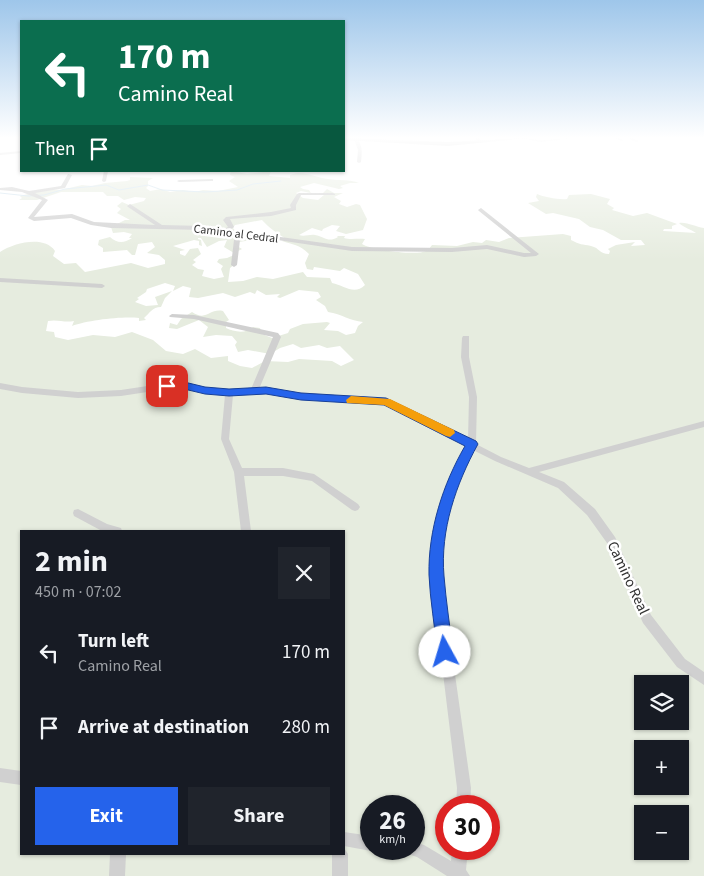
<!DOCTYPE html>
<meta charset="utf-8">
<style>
:root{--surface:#171b24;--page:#20242c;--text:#f1f3f6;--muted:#9ea1a6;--accent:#2563eb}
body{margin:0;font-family:"Source Sans 3",sans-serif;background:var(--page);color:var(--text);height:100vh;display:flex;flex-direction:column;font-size:19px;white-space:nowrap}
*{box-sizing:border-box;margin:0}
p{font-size:16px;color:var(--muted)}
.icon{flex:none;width:28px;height:28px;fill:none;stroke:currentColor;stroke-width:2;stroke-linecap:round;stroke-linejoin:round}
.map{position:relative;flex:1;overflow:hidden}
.drawer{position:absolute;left:20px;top:530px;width:325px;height:325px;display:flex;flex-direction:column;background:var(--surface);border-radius:0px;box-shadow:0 1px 4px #0004}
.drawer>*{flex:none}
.banner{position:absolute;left:20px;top:20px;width:325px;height:152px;border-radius:0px;box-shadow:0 1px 4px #0004;background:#0b6e4f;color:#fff;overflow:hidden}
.controls{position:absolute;left:634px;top:675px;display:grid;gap:10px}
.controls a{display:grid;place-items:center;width:55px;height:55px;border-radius:0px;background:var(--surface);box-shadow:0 1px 4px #0004;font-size:25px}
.speed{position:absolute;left:360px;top:795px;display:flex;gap:10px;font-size:25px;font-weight:700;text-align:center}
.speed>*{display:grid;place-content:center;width:65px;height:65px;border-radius:50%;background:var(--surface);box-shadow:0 1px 4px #0004;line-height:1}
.speed small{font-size:12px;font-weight:400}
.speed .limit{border:8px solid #d22;background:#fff;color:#111}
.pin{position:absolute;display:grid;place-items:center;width:42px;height:42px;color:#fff;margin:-21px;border-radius:10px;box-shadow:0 2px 8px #0006}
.me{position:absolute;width:55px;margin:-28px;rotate:354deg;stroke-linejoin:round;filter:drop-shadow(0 0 4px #0008)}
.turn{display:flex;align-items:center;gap:18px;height:105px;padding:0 15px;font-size:22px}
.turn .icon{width:65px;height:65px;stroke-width:2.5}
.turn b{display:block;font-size:35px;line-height:42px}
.then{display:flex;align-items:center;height:48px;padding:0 15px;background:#0003;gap:10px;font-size:19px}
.round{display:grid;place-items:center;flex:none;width:52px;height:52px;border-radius:0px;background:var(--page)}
.overview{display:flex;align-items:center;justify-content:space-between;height:85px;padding:0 15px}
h1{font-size:30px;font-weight:700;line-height:38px}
.cta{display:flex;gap:10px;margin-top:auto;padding:10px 15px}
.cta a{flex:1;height:58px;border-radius:0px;background:var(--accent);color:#fff;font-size:20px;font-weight:700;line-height:58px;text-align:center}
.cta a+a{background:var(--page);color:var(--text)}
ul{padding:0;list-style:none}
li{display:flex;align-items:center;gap:15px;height:75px;padding:0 15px}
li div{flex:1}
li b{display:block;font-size:19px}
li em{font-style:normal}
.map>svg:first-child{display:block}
.green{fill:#e6ecdf;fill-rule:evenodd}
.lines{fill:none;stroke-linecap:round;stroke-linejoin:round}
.stream{stroke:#cfe2ee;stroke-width:1}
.street{fill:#d0d0d0;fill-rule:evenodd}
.secondary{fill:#bdbdbd;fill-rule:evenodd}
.route{fill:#2563eb;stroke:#184099}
.slow{fill:#f59e0b}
.labels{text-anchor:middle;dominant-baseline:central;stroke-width:5;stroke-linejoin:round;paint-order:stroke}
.far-street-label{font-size:12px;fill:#333;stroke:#fff}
.street-label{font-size:15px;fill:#333;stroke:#fff}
</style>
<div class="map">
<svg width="704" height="876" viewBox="0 0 704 876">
<rect width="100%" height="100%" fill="#fff"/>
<path class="green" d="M231,171L247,174L271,171L269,176L290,178V175C303,170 316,178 328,179C340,181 349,179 359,183H350L340,186L343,188L339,189L314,183L300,187L303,189L309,190L311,193L301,191L296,193L303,198L318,200L324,195L322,194L327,189L334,193H343L334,197L341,201L339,204L347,207L356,204L360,205L367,219L363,230L346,234L336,231L340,226L332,225L323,229L322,231L312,228L299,235C304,237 310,234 315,235C325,237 328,243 338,237L337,236H345L344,238C350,240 358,238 365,239L362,244C371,250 417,256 426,251C429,250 430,247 432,245L457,246L473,242L482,243L486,240L499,242L509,238L563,234L571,236V240C580,245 582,244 591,246C600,248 599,254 609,254L610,251L608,249L616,245L635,242L631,246L645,245L641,240H621L603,230L590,227L579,219L553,213L546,214L528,203L539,201L536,197L537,194C544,197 559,200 567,199L569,195L591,194L610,199L607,204L614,208L612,210L633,216L647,213L677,224L672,226V229H664L663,231L696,233C691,229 684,228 679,223C688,222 695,227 704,228V876H0V252C14,243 44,235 55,251L53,256L64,264L76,263L85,272L131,263L148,268L165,264V260L159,255L147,253L155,247L152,242L138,244L135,255H132L127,250L103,252V248L98,245L99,240L110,237C117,243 123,244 132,238H129L132,234L124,232L113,233L111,227L125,220H130L117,213L121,209L117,206L122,202L129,205L144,201L146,198L135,197L124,200L118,196H107L103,192H61L37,200H19L22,198L20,196L48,189L61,190L82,185L92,186L105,183L127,181L130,180V177L153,178L148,181V186L146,188L150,191L161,189L170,192L183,190L195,192L203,190L218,191L238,187L229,181L235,177L230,175ZM262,220C269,228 277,233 286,239L282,241C293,245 299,244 309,254L305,263L307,269L313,270L314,267L340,271L344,268L358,274L365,285C354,296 344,285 332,283L330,278L307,277L303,272L273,279L257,277L243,281L228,282L230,268L235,264L234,255L227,258L219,259L217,262L223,266L221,269L224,277L214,279L202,276L204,270L198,269L192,265L196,262L193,260L201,254L198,248L190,249L185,256L180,254V251L185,250L173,246L194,240L199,241V245L202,246L201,240L198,239V238H201L207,247L219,241L227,240L224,247L234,253L242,249L237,246L239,242L257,239L259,237L236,232L233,228L235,225ZM165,283L175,286L173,291L183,286L191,288L189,297L198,298L223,293L235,297L250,292L255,294L257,290L266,295L280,294L277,297L280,298L299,290L318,292L321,297L316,300L325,306L328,312C342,314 350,321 363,322L358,326L355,333L346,335L338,331L324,330L330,323L327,322L303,324L290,329L288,333L272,338L262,334L260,328L253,327C246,334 234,332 226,328V322L229,320L223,311C209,308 207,322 192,312L181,319L177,325L170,323L169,328L177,329L199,320L208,327L203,337L216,335L232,336L237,342L235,345L238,352L248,350L270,354L280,348L293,344L301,348L319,345L327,348L340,346L354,360L341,366L332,361L299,359L288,362L265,361L252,368L240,366L228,361V356L211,358L195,349L183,354L166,351L153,340L132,332L115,337L93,335L68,340L55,337L54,332L46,331L48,321C58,319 64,323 74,321L72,326C88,320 123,316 139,318V321L146,320L144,318C150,313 152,307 161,307L165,298L172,291L155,297L158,305L146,306L135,302L139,299L137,298L146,292L147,289ZM21,531H344V854H21ZM642,684H680V721H642ZM642,749H680V786H642ZM371,806H414V849H371ZM446,806H489V849H446ZM642,814H680V851H642Z"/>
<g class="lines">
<path class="stream" d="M0,193L28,196L44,195L65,189L106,185L119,190L148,185L162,190L205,192L237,190L253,184L281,181"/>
<g class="street">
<path d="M356,138C363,144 362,153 361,162L359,163L357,162L358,150L354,139Z"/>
<path d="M474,138H478L483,142L480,143Z"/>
<path d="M520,138L541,140L573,138L541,142Z"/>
<path d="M614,138H618L623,140L621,141Z"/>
<path d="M628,138H632L639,141L636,142Z"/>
<path d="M21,151V153L0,155V153Z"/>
<path d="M104,171H108L106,181L104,182L102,181Z"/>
<path d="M68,174L72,175L65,188L35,193L48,200L34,217L72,214L94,222L155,225L128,207L127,206L130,204L162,225L204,226L224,229L228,227L223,220L226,217L271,212L291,208L290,205L297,194L299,193H333L335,194V195H301L296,205V210L271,216L230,219L234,227L230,230L352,247L452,248L487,245L524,253H531L479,211L478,210L481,208L539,254L536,256L524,257L487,249L452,252L352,251L243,235L240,240L237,265L234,267L231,265L234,240L237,234L204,230L111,228L91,225L71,218L34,221L28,218L42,200L22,192L0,190V188L12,187L29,191L61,186Z"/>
<path d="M213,179V181H211L179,182L177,181L179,180Z"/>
<path d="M0,278L102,284L105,286L102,288L0,282Z"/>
<path d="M172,314L194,315L278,333L281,337L259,389L386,399L468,440L469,397L461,357L462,338L463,336H469V357L477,397L476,444L501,457L529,468L704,421V427L539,472L564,482L595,509L615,537L651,615L685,659L704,672V685L677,667L643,623L607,543L587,515L558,488L495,461L473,450C459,475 445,514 442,543C441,554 442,565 441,575L471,788L470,806H456L457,788L431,575C431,565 431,554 432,543C435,512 450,474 466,447L384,405L301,399L266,394L233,395L229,439L242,468H283L314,474L358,504L360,507L358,510L355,511L352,510L312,481L283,476H244L251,531H241L234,472L221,439L225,395L205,393L180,387L121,396L78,398L22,393L0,389V383L22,387L78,392L121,390L180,381L205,387L229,390L251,389L273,337L194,319L170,317L169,316Z"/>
<path d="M78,509L107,524L121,528L122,531H102L74,516L73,513L74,510Z"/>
<path d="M0,768L21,771V785L0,782Z"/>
<path d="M344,832L371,836V849H375L371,851L344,846Z"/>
<path d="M414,842L424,845L451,861L452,849H468L466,870L470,876H447L417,857L408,854L405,849H414Z"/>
<path d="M344,848L348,854V876H332V854H344Z"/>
<path d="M110,854H126L125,876H109Z"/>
</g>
<path class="secondary" d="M344,138L448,142L527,138L448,146L344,140Z"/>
</g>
<linearGradient id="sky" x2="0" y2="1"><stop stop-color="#9ec6ea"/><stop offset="0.53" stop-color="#fff"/><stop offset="1" stop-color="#fff" stop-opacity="0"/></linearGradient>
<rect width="704" height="260" fill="url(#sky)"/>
<path class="route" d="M180,381L205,387L229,389L266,387L301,393L386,398L476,441L478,444C456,484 440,530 444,576C446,601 450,627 453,652L451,657L445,660L440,657L437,652C435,626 430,600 429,575C428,530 443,484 465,446L384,405L301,400L266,394L229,396L205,394L180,388L167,389L161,386L167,383Z"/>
<path class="slow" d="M351,396L390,399L454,430L455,433L450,437L446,436L384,405L347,403L346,400Z"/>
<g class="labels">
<g class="far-street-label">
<text transform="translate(236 234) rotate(7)">Camino al Cedral</text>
</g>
<g class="street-label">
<text transform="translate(628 578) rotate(65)">Camino Real</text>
</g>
</g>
</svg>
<div class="controls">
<a><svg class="icon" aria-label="layers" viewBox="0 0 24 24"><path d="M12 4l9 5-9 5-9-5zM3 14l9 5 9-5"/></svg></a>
<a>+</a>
<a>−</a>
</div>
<div class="speed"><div>26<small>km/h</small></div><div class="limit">30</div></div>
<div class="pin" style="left:167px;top:386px;background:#d93025"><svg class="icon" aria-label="arrive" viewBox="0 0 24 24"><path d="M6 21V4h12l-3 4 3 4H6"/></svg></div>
<svg class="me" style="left:445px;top:652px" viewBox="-20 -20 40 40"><circle r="19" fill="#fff"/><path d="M0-13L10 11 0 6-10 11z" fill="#2563eb"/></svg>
<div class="banner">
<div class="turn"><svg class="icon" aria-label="left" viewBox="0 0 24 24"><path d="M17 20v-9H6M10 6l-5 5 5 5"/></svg><div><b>170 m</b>Camino Real</div></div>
<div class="then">Then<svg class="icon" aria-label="arrive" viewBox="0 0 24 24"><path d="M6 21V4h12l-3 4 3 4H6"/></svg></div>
</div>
<section class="drawer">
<div class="overview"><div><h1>2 min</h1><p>450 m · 07:02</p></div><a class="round"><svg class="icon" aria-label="close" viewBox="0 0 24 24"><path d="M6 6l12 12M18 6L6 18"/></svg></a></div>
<ul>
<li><svg class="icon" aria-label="left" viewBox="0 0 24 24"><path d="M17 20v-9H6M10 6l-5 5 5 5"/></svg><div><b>Turn left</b><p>Camino Real</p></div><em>170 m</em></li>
<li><svg class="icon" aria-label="arrive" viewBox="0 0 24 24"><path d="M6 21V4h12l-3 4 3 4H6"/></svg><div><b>Arrive at destination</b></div><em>280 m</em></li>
</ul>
<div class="cta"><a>Exit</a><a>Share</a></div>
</section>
</div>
